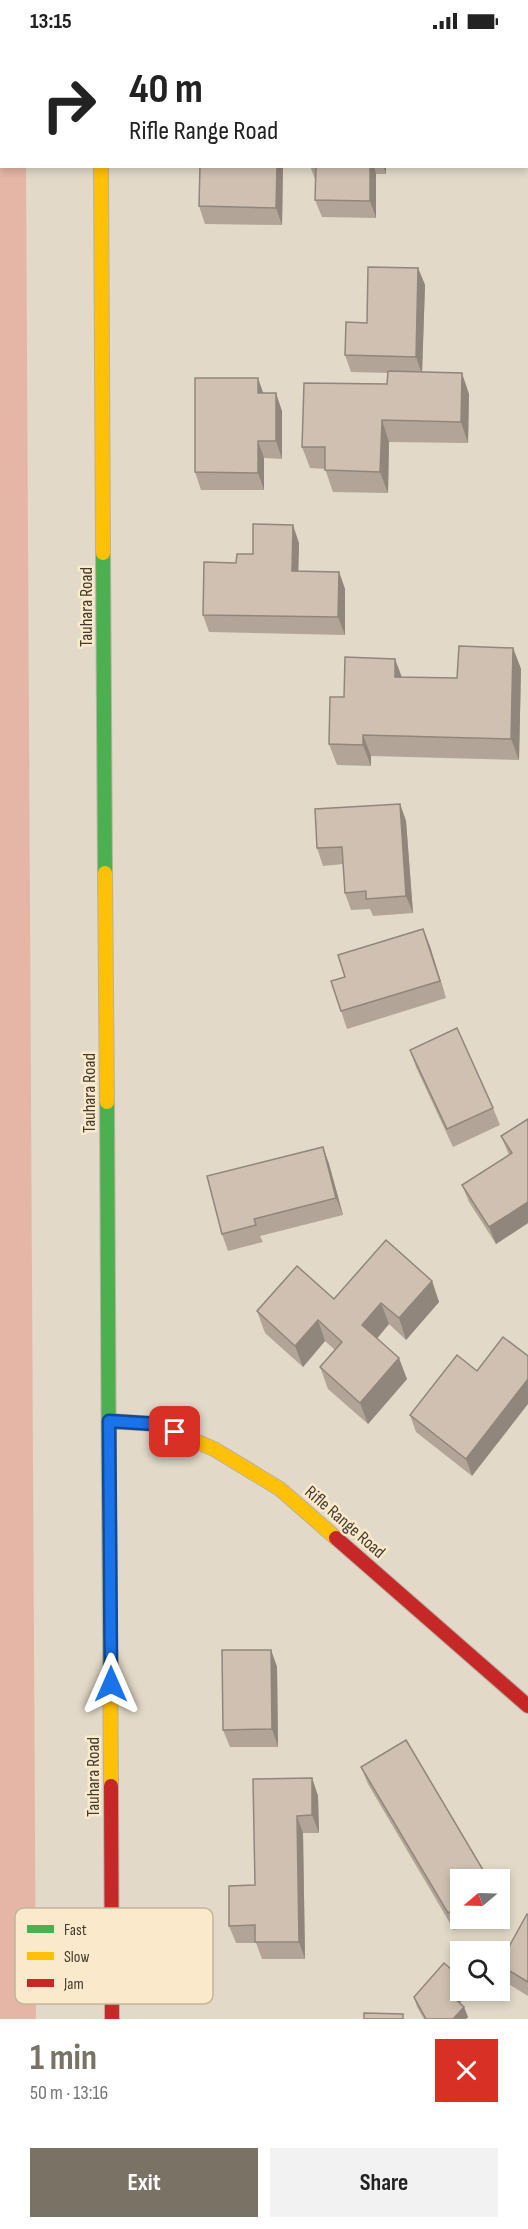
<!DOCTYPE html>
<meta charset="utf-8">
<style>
:root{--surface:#fff;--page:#f2f2f2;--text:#222;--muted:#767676;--accent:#7a7265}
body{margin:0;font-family:"Sofia Sans Condensed",sans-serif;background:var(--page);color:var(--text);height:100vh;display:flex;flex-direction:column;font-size:22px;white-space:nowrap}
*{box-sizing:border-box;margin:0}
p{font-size:20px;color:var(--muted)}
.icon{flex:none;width:33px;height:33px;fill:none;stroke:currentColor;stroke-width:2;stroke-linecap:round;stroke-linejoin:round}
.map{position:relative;height:1977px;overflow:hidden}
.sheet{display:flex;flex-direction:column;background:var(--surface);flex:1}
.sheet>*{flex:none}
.top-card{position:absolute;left:0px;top:0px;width:528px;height:126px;box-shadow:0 3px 9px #0003;background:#fff;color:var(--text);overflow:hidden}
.needle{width:39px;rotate:251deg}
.fabs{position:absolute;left:450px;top:1827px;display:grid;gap:12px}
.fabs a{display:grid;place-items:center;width:60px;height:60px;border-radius:0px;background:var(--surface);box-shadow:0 3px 9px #0003;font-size:30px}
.pin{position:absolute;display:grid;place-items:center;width:51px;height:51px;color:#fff;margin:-26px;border-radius:12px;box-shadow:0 3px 9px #0006}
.me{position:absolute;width:66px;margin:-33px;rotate:0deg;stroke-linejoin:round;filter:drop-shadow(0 0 4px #0008)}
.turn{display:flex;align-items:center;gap:21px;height:126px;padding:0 30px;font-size:27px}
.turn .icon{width:78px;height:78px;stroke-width:2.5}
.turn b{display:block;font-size:42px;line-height:51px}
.round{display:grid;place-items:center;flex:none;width:63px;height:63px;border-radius:0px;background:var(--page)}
.overview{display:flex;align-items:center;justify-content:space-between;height:102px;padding:0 30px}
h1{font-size:36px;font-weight:700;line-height:45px;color:var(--accent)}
.primary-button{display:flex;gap:12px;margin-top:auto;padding:12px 30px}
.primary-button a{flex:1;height:69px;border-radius:0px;background:var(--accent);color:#fff;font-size:24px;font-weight:700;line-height:69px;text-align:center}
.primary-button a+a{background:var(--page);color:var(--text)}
.status{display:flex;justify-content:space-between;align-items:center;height:42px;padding:0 30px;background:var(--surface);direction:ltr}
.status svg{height:16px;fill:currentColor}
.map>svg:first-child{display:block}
.green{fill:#e5b6a6}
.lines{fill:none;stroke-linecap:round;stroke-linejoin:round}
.fast-casing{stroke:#b8b0a3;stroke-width:16}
.slow-casing{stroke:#b8b0a3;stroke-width:16}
.jam-casing{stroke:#b8b0a3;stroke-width:16}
.fast{stroke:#4caf50;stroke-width:14}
.slow{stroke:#ffc107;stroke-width:14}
.jam{stroke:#c62828;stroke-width:14}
.wall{fill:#b2a598}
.shaded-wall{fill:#91867c}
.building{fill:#cfc0b1;stroke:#91867c;stroke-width:1.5}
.route-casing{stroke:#114b97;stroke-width:15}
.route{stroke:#1a73e8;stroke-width:10}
.labels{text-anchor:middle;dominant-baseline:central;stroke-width:5;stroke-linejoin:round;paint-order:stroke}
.street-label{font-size:18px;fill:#423b2f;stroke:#fbe9cb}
.key{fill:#fbe9cb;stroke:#c4b59c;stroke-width:1.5}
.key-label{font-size:16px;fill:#423b2f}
</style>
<div class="status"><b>13:15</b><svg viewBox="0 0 49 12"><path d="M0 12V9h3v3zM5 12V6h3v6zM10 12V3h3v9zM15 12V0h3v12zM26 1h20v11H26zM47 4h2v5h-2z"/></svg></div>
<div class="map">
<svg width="528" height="1977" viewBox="0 0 528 1977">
<rect width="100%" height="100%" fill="#e2d9c8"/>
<path class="green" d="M0,0H25L2,2V124L26,125L36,1977H0Z"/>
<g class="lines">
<defs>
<g id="fast">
<path d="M103,511L105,831"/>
<path d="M107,1060L109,1458"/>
</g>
<g id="slow">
<path d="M101,124L103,511"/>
<path d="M105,831L107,1060"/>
<path d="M109,1379L156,1382L214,1407L280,1447L336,1496"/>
<path d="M109,1458L111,1744"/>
</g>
<g id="jam">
<path d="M100,0V2"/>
<path d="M336,1496L528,1664"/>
<path d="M111,1744L112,1977"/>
</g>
</defs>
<use href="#fast" class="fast-casing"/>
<use href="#slow" class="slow-casing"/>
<use href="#jam" class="jam-casing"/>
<use href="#fast" class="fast"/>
<use href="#slow" class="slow"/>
<use href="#jam" class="jam"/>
</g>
<g class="wall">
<path d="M293,0H336V2H294Z"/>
<path d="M200,124H283L282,183L205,182L199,164Z"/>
<path d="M310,124H386V132H376V176L322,175L315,158L316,140Z"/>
<path d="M418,226L425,243L422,330L469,352L468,401L389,400L388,451L333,450L325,427L310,426L302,405L387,342L388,331L351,330L345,313L367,281Z"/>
<path d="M264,351L282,369V417L264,416V448H201L195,430Z"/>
<path d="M299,501L298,529L339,530L345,547V593L209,590L203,573L236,521L253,512Z"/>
<path d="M513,606L521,627L519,718L371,714V724L337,723L329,702L344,655L402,635L457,636Z"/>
<path d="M400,762L406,779L413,871L373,874L370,867L351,868L345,851L343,822L323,824L317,806Z"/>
<path d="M423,887L446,956L347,987L341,969L345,935Z"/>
<path d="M410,1008L493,1066L500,1083L453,1105L416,1025Z"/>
<path d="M528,1077V1181L496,1202L469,1160L462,1143L509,1113L501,1094Z"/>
<path d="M323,1105L329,1122L343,1173L260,1194L263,1200L228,1209L222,1192Z"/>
<path d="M432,1239L439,1260L406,1298L389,1282L377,1296L407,1337L368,1382L328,1347L320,1325L335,1308L325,1299L303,1325L265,1291L257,1269L334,1257Z"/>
<path d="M457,1313L472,1434L416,1390L410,1373Z"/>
<path d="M271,1608L277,1625L278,1705H230L223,1688Z"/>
<path d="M361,1725L460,1838V1876H474L454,1888L368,1742Z"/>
<path d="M312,1736L318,1754L319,1791H303L305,1917H262L256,1901H236L229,1884L255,1843Z"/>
<path d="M528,1873V1954L505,1940L500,1925V1921Z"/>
<path d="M460,1948H469V1950L460,1961L464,1965L468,1975L466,1977H424L417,1965L414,1955Z"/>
</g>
<g class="shaded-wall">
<path d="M277,124H283L282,183L276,166Z"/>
<path d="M370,124H374L376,132V176L370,159Z"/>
<path d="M383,124H386V132Z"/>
<path d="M418,226L425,243L422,332L416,315Z"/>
<path d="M462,331L469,352L468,401L461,380Z"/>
<path d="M258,336L264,353L258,351Z"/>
<path d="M276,351L282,369V417L276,399Z"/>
<path d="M382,378L389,400L388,451L380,430Z"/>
<path d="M258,399L264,416V448L258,431Z"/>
<path d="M293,483L299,501L298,546L292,529Z"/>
<path d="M339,530L345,547V593L338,575Z"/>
<path d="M513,606L521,627L519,718L511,697Z"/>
<path d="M395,617L403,638L395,635Z"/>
<path d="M363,693L371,714V724L363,703Z"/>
<path d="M400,762L406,779L413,871L406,854Z"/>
<path d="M423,887L430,904L446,956L440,939Z"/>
<path d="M323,1105L329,1122L343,1173L336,1156Z"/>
<path d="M528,1160V1181L496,1202L489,1185Z"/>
<path d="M432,1239L439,1260L406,1298L399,1276Z"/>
<path d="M381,1261L389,1282L370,1305L362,1283Z"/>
<path d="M318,1278L325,1299L303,1325L295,1304Z"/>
<path d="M399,1316L407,1337L368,1382L360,1361Z"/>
<path d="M528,1337V1362L472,1434L466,1417Z"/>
<path d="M271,1608L277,1625L278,1705L272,1687Z"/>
<path d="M312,1736L318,1754L319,1791L312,1773Z"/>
<path d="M297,1774L303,1791L305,1917L299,1900Z"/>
<path d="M460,1946V1948H469V1950L456,1965L453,1955Z"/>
<path d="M464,1965L468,1975L466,1977H453Z"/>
</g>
<g class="building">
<path d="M200,124H277L276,166L199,164Z"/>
<path d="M316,124H370V159L315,158Z"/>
<path d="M368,225L418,226L416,315L345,313L346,280L367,281Z"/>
<path d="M388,329L462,331L461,380L382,378L380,430L325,428V405H302L304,341L387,342Z"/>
<path d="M195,336H258V351H276V399H258V431L195,430Z"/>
<path d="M253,482L293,483L292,529L339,530L338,575L203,573L204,520L236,521L237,512H253Z"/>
<path d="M459,604L513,606L511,697L363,693V703L329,702L330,655H344L345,615L395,617V635L457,636Z"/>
<path d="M400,762L406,854L366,857V849L345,851L342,805L317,806L315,767Z"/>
<path d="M423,887L440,939L341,969L331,939L345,935L338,913Z"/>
<path d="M457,986L493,1066L447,1087L410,1008Z"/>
<path d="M528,1077V1160L489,1185L462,1143L512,1111L501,1094Z"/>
<path d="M323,1105L336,1156L254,1177L256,1183L222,1192L207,1134Z"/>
<path d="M386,1198L432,1239L399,1276L381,1261L362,1283L399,1316L360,1361L320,1325L342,1300L318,1278L295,1304L257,1269L297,1224L334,1257Z"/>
<path d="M503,1295L528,1314V1337L466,1417L410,1373L457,1313L477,1329Z"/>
<path d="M222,1608H271L272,1687L223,1688Z"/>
<path d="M406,1698L489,1838H460V1863L448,1871L361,1725Z"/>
<path d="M312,1736V1773L297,1774L299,1900H255V1883L229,1884V1844L255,1843L253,1737Z"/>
<path d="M527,1872L528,1873V1940L500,1923V1921Z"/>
<path d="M444,1921L460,1935V1946L453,1955L464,1965L453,1977H426L414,1955Z"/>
<path d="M364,1971L403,1972V1977H364Z"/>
</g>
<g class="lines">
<defs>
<path id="route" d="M111,1642L109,1379L156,1382L175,1390"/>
</defs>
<use href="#route" class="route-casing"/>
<use href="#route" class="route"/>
</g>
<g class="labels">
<g class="street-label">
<text transform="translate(86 565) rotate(-90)">Tauhara Road</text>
<text transform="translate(89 1051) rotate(-90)">Tauhara Road</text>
<text transform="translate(345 1480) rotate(41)">Rifle Range Road</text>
<text transform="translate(93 1735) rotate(-90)">Tauhara Road</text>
</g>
</g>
<rect x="15" y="1866" width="198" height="96" rx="9" class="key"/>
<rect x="27" y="1883" width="27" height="8" fill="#4caf50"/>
<rect x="27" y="1910" width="27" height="8" fill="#ffc107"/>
<rect x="27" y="1937" width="27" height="8" fill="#c62828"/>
<g class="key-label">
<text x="64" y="1893">Fast</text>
<text x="64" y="1920">Slow</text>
<text x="64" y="1947">Jam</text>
</g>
</svg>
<div class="fabs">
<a><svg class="needle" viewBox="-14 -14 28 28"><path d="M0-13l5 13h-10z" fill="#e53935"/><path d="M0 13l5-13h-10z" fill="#767676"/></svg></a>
<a><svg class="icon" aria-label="search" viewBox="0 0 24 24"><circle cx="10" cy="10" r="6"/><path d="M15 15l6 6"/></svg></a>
</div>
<div class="pin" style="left:175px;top:1390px;background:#d93025"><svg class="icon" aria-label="arrive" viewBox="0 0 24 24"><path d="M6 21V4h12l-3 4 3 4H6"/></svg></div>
<svg class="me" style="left:111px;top:1642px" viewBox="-20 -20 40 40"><path d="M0-17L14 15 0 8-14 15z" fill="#1a73e8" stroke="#fff" stroke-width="4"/></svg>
<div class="top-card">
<div class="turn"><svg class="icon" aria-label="right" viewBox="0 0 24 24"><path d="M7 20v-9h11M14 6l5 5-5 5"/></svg><div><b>40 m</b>Rifle Range Road</div></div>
</div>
</div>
<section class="sheet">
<div class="overview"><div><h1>1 min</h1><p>50 m · 13:16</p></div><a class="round" style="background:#d93025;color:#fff"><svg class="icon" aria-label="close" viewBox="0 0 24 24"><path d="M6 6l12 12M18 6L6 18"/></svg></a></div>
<div class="primary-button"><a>Exit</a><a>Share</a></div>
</section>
